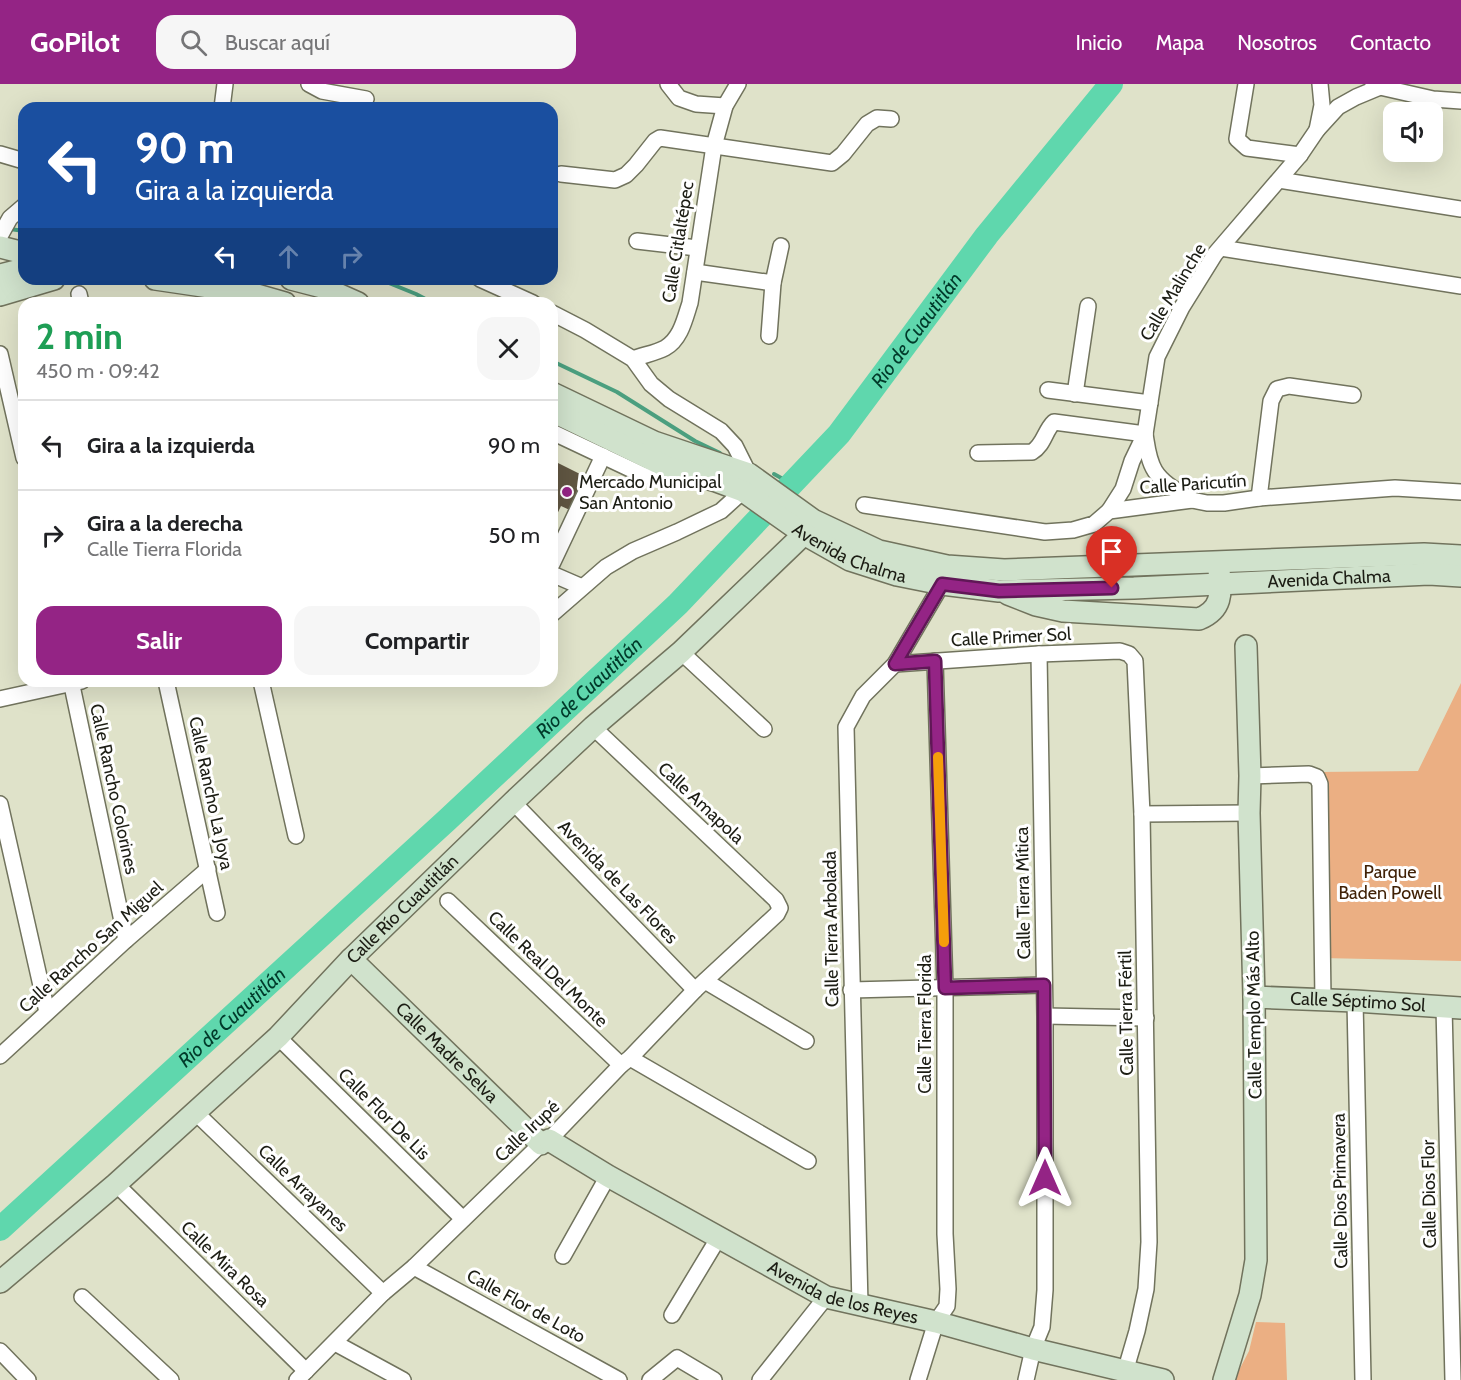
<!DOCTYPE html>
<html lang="es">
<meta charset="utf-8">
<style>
:root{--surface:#fff;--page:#f6f6f6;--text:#202124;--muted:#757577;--line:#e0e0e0;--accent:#942485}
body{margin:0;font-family:Cabin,sans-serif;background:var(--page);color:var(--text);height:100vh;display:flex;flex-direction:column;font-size:22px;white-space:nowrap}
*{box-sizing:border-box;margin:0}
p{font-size:20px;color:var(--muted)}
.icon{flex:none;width:33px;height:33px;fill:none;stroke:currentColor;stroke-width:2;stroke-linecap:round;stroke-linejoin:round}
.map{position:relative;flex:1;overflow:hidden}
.panel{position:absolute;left:18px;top:213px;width:540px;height:390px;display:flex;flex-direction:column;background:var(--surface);border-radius:18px;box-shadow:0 6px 24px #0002}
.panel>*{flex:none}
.guide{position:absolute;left:18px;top:18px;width:540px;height:183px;border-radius:18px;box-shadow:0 6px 24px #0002;background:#1a4fa0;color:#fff;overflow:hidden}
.tools{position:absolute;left:1383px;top:18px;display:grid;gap:12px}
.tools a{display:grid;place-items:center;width:60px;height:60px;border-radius:12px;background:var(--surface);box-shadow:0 6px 24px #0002;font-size:30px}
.pin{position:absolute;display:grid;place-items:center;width:51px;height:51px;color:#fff;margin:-62px -26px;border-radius:50% 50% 50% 0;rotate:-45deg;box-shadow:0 0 6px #0007}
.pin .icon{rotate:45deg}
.me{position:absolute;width:66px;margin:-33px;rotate:0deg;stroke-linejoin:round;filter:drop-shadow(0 0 4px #0008)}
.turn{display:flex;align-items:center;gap:21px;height:126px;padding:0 18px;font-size:27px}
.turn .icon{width:78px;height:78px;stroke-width:2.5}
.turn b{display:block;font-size:42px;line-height:51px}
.lanes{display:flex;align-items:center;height:57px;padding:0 18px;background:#0003;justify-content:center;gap:30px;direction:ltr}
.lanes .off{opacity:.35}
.round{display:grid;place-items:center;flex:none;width:63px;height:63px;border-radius:18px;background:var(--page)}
.summary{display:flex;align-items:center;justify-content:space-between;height:102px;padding:0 18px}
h1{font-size:36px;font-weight:700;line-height:45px;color:#1e9e55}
.button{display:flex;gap:12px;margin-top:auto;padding:12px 18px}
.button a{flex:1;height:69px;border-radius:18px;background:var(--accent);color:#fff;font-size:24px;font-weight:700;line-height:69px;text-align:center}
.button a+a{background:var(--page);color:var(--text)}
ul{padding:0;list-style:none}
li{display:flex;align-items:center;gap:18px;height:90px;padding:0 18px;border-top:2px solid var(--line)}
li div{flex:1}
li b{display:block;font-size:22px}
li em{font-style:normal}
header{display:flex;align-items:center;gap:36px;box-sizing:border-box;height:84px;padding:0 30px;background:var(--accent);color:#fff}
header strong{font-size:28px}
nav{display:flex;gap:33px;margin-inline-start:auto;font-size:21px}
.search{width:420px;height:54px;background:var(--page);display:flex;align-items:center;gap:15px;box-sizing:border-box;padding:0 21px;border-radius:18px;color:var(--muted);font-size:22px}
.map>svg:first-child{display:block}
.green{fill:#ebaf83}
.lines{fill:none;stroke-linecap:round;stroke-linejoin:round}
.stream{stroke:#4b9f7f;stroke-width:4}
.river{stroke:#5fd7ad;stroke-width:24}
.building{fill:#605642}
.street-casing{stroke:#71735d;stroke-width:18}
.secondary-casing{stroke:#71735d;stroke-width:24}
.street{stroke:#fff;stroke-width:15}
.secondary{stroke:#d0e2cc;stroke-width:21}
.route-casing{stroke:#601756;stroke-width:15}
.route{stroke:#942485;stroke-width:10}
.slow{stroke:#f59e0b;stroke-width:10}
.poi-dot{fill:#942485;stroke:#fff;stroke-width:2}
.labels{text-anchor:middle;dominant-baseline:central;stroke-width:6;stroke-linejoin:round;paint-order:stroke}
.street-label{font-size:18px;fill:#1c1d14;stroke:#fff}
.poi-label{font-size:18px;fill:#1c1d14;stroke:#fff;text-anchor:start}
.park-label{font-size:18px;fill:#402106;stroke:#fff}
.water-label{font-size:20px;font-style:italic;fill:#013a2a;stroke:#fff}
</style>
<header>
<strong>GoPilot</strong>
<div class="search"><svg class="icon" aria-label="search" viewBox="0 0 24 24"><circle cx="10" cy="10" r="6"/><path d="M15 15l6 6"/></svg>Buscar aquí</div>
<nav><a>Inicio</a><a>Mapa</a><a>Nosotros</a><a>Contacto</a></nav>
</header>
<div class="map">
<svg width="1461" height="1296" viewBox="0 0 1461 1296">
<rect width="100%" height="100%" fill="#dfe2c9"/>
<g class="green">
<path d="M1461,599V877L1322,874L1317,688L1418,687Z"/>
<path d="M1256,1238L1285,1239L1287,1296H1234L1249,1267Z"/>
</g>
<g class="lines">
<g class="stream">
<path d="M10,145L24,147"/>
<path d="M379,195L416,210L433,219"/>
<path d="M552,277L617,308L695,357L720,369"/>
<path d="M774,390L792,400"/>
</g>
<path class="river" id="s1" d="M0,1145L447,736L678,520L839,350L987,151L1111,0"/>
</g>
<path class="building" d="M552,376L588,394L572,427L561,422L552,441Z"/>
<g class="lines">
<defs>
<g id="street">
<path d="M309,0L322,7L366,15"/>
<path d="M668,0L679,14L696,20L725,22"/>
<path d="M1246,0L1237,55L1247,64L1300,71"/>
<path d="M1373,0L1380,3L1433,15L1461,17"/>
<path d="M222,24L225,0"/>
<path d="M1317,46L1322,21L1320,0"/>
<path d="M0,70L24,77"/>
<path d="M561,90L615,96L626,91L636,81L655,57L660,54L832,79L843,70L867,40L877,34L891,35"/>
<path d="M1279,96L1461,125"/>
<path d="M0,152L10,134L24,122"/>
<path d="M637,157L697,164"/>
<path d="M1221,164L1461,202"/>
<path d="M695,188L773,199"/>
<path d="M480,195L533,219"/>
<path d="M79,210L81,219"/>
<path d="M552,229L585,246L633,275L651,300L669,315L721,347L735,362L749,390"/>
<path d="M769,252L773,199L781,162"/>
<path d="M0,270L24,374"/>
<path d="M633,275C643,271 656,269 665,264C681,255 685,234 690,219L714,62L725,22L738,0"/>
<path d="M1048,306L1150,319"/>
<path d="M1075,310L1088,222"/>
<path d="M552,348L643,391C663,396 669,395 689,391"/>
<path d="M1145,350C1147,362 1148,376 1155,387C1163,400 1179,408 1192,416"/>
<path d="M978,369L1032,368C1044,361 1045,346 1054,338L1145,350"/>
<path d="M1259,414L1271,317L1277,305L1289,302L1353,311"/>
<path d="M864,421L1045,448L1073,446L1094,440L1109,427L1192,416L1207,419H1224L1259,414L1395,404L1461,408"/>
<path d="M1109,427L1123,405L1132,377L1145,350L1157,273L1182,223L1215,170L1300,71L1317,46L1338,23L1356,13L1380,3"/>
<path d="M552,480L603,372"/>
<path d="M552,490L582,503"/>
<path d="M552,530L606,483L633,467L677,448L721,427L743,407"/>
<path d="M681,568L764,645"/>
<path d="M895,580L1039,570L1120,567L1129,570L1135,577L1142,730L1149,1158L1146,1205L1137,1247L1125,1288"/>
<path d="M71,597L126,856"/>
<path d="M166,597L217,829"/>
<path d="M261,597L296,752"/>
<path d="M0,615L82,597"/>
<path d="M1250,692L1309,690L1317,693L1320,700L1323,916"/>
<path d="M513,718L695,906"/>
<path d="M0,720L47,928"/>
<path d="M1142,730L1249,729"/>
<path d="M448,817L621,981"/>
<path d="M705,897L806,957"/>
<path d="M851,906L1044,901"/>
<path d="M1355,917L1363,1296"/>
<path d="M1444,923L1453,1296"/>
<path d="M1045,932L1146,934"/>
<path d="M278,953L463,1135"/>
<path d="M0,972L126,856L208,785"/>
<path d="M630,974L808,1077"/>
<path d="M195,1028L383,1209"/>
<path d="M116,1100L306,1287"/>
<path d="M563,1172L608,1092"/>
<path d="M414,1183L619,1296"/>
<path d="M82,1213L171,1296"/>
<path d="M860,1221L846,643L863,612L895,580L942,500"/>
<path d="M672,1231L719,1153"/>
<path d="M335,1259L403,1296"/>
<path d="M0,1267L28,1296"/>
<path d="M297,1296L383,1209L414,1183L541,1060L549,1056L621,981L630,974L695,906L777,830L780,824L776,816L593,643"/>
<path d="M650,1296L677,1274L714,1296"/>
<path d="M760,1296L826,1213"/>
<path d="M918,1296L936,1238L947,1222L948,1205L945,1150V904L935,577"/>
<path d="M1026,1296L1033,1265L1042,1243L1045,1206V932L1039,570"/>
</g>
<g id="secondary">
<path d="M0,163L24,169"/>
<path d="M0,191L24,185"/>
<path d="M155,195L250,209L285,219"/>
<path d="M291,195L322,203L358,219"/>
<path d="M0,211L54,195"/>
<path d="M552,309L654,358L749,390L813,436L879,467L947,482L1004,486L1424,470L1461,472"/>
<path id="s2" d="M552,327L667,383L716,397L743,407L804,450L850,476L897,491L942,500L999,507L1134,504L1429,490L1461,492"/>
<path d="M1008,510L1036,521L1063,527L1199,535C1223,525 1221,509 1219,486"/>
<path id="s3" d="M351,875L541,1060"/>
<path id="s4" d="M1254,913L1355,917L1461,924"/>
<path id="s5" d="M549,1056L608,1092L826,1213L936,1238L1033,1265L1163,1296"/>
<path id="s6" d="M0,1198L116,1100L278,953L351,875L513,718L593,643L681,568L804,450"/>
<path d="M1224,1296L1250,1211L1256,1176L1254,913L1249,729L1250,692L1246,562"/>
</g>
</defs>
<use href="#street" class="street-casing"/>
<use href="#secondary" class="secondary-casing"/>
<use href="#street" class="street"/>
<use href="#secondary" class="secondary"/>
</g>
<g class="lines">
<defs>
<path id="route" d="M1045,1094L1044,901L945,904L935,577L895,580L942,500L999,507L1112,504"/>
</defs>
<use href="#route" class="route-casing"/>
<use href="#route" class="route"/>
<path class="slow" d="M938,673L944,858"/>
</g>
<circle class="poi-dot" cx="567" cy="408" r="6"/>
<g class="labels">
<g class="street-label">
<text transform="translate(678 158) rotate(-81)">Calle Citlaltépec</text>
<text transform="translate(1173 208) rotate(-59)">Calle Malinche</text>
<text transform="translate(1193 400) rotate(-4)">Calle Paricutín</text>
<text stroke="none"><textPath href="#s2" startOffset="332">Avenida Chalma</textPath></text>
<text stroke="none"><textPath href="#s2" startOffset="818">Avenida Chalma</textPath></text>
<text transform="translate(1011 553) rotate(-3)">Calle Primer Sol</text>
<text transform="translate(114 705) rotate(78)">Calle Rancho Colorines</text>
<text transform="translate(211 709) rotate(78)">Calle Rancho La Joya</text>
<text transform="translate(701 719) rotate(43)">Calle Amapola</text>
<text transform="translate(618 798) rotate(46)">Avenida de Las Flores</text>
<text transform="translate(1023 809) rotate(-91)">Calle Tierra Mítica</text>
<text stroke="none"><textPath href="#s6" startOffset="549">Calle Río Cuautitlán</textPath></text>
<text transform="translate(831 845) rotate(-91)">Calle Tierra Arbolada</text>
<text transform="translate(91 863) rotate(-42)">Calle Rancho San Miguel</text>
<text transform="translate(548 885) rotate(44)">Calle Real Del Monte</text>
<text stroke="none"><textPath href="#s4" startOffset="104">Calle Séptimo Sol</textPath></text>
<text transform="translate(1126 929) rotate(-91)">Calle Tierra Fértil</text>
<text transform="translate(1254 931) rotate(-91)">Calle Templo Más Alto</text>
<text transform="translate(925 940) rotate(-90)">Calle Tierra Florida</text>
<text stroke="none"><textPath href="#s3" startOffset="134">Calle Madre Selva</textPath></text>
<text transform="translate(384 1030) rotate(45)">Calle Flor De Lis</text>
<text transform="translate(527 1047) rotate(-43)">Calle Irupé</text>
<text transform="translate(303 1104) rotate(44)">Calle Arrayanes</text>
<text transform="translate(1340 1107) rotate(-91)">Calle Dios Primavera</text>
<text transform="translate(1429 1110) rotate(-91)">Calle Dios Flor</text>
<text transform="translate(225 1180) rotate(44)">Calle Mira Rosa</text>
<text stroke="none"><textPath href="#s5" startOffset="333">Avenida de los Reyes</textPath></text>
<text transform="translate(526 1222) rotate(29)">Calle Flor de Loto</text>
</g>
<g class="poi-label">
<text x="579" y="398">Mercado Municipal<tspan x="579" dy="21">San Antonio</tspan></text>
</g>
<g class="park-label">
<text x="1390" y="788">Parque<tspan x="1390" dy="21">Baden Powell</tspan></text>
</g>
<g class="water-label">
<text stroke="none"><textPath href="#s1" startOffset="1286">Rio de Cuautitlán</textPath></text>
<text stroke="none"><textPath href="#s1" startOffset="800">Rio de Cuautitlán</textPath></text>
<text stroke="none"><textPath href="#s1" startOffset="314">Rio de Cuautitlán</textPath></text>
</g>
</g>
</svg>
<div class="tools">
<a><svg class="icon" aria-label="sound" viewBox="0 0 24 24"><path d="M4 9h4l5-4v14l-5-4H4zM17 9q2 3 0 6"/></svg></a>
</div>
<div class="pin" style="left:1112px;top:504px;background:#d93025"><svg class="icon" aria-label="arrive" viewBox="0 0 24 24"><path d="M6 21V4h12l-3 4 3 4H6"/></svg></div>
<svg class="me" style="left:1045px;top:1094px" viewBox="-20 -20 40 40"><path d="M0-17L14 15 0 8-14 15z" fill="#942485" stroke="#fff" stroke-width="4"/></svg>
<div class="guide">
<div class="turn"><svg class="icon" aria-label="left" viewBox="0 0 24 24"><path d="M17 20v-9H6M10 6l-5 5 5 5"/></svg><div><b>90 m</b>Gira a la izquierda</div></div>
<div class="lanes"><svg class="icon" aria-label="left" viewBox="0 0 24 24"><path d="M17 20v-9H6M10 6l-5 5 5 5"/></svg><svg class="icon off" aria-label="ahead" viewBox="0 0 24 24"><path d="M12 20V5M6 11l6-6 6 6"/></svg><svg class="icon off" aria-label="right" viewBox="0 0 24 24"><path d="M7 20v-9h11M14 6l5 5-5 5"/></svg></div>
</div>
<section class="panel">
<div class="summary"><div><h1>2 min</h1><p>450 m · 09:42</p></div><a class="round"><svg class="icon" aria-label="close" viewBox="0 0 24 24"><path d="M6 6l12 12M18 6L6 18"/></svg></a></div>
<ul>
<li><svg class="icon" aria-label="left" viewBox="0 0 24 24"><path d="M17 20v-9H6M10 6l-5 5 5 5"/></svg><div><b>Gira a la izquierda</b></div><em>90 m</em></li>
<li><svg class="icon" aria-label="right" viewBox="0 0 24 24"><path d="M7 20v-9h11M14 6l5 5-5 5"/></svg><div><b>Gira a la derecha</b><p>Calle Tierra Florida</p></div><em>50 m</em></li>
</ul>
<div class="button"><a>Salir</a><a>Compartir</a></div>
</section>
</div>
